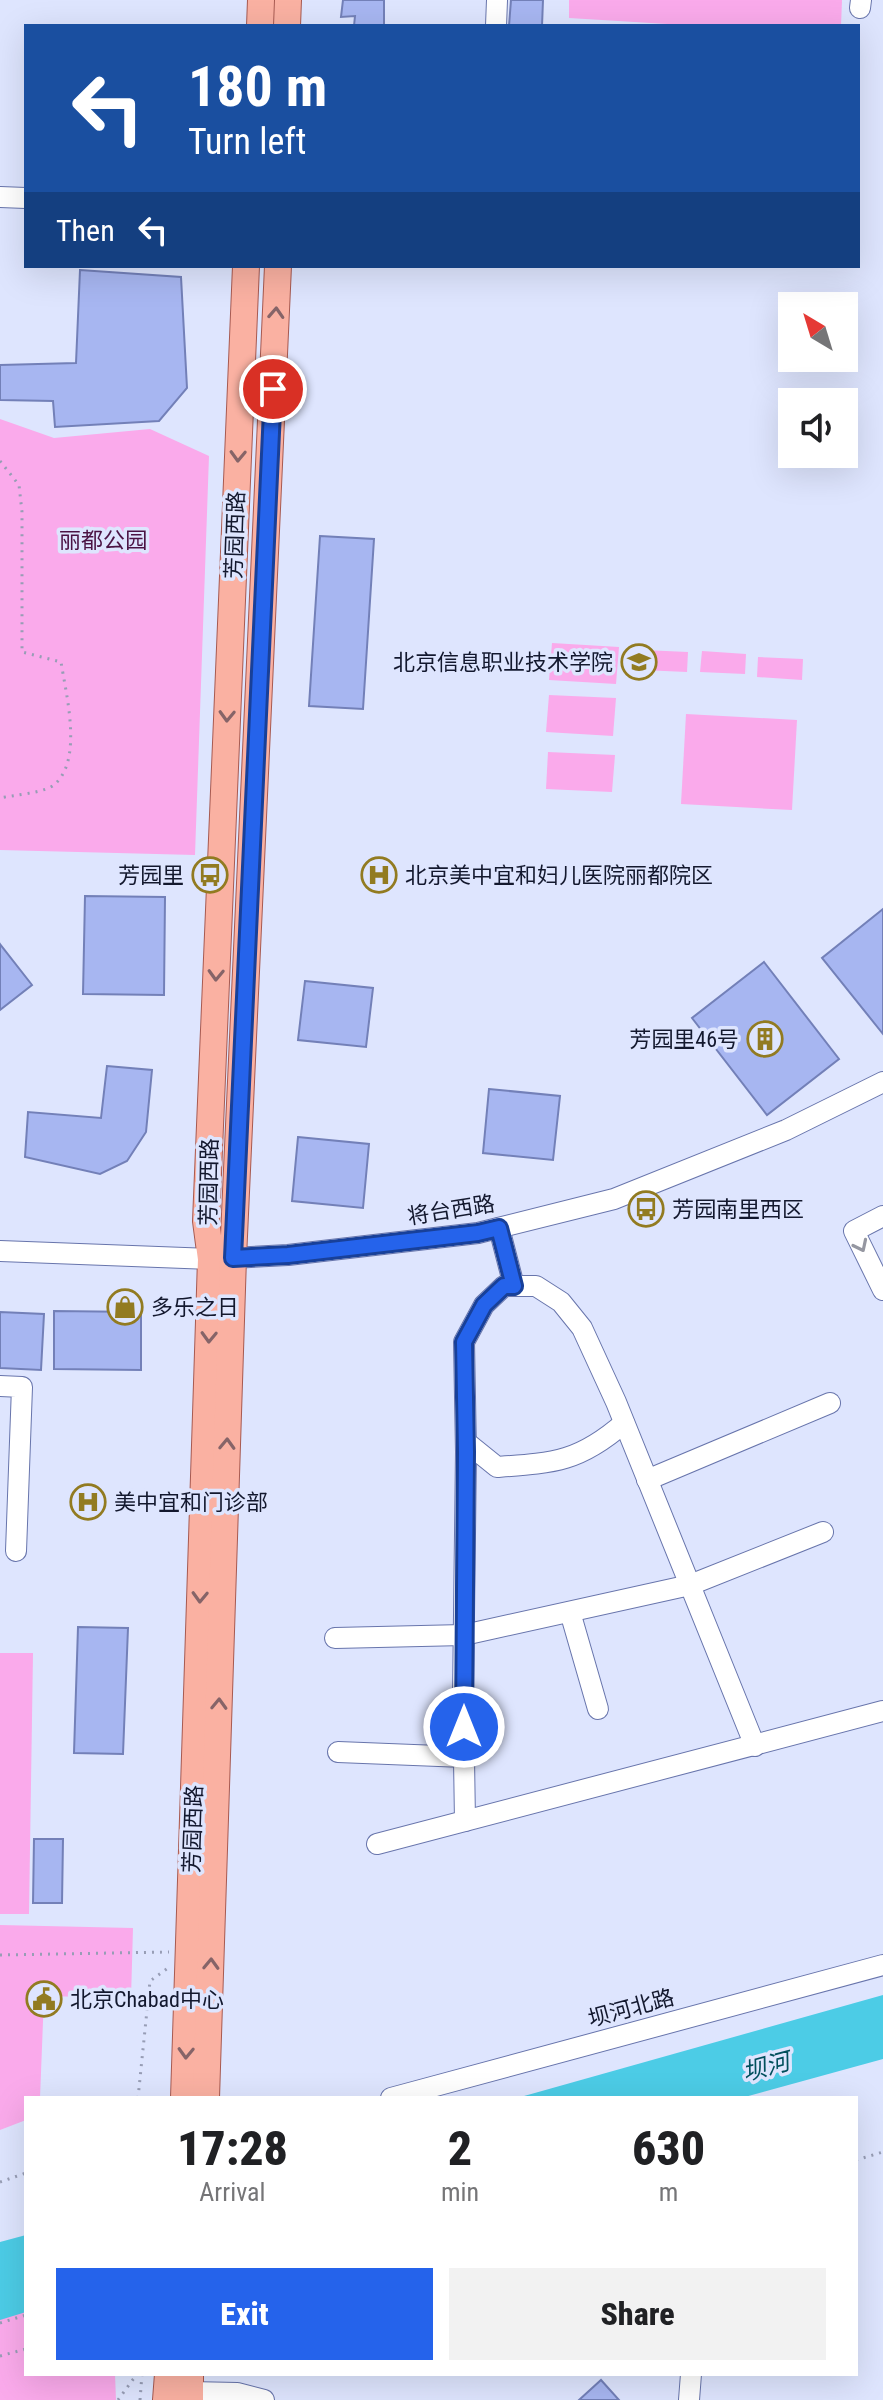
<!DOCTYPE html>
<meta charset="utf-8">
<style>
:root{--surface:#fff;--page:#f2f2f2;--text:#202124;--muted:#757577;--accent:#2563eb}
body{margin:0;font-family:"Roboto Condensed","Noto Sans SC",sans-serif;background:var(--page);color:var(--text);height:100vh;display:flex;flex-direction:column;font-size:30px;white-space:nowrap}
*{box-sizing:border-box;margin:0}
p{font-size:26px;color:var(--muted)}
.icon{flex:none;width:44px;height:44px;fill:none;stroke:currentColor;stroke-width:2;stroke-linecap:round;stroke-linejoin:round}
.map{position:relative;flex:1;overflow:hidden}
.panel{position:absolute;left:24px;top:2096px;width:834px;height:280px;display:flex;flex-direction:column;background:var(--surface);border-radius:0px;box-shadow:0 8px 32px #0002}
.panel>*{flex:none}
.top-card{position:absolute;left:24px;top:24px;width:836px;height:244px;border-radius:0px;box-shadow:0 8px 32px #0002;background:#1a4fa0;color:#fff;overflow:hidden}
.needle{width:52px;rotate:322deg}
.tools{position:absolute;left:778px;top:292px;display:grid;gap:16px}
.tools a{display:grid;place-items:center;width:80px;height:80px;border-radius:0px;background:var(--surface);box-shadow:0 8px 32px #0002;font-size:40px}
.pin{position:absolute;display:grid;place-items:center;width:68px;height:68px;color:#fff;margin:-34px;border:4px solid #fff;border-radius:50%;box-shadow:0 2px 8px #0007}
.me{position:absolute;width:88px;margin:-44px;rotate:0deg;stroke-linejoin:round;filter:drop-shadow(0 0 6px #0008)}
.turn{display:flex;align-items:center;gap:28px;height:168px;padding:0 32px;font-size:36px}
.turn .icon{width:104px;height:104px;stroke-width:2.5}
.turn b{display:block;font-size:56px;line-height:68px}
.then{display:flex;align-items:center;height:76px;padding:0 32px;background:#0003;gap:16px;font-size:30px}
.eta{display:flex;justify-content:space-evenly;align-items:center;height:136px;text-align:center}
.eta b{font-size:48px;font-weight:800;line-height:56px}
.cta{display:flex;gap:16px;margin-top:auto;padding:16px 32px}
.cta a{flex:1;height:92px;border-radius:0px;background:var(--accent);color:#fff;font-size:32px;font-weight:800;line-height:92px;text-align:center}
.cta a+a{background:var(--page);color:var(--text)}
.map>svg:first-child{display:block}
.green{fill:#faaaeb}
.water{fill:#4ccce6}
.building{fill:#a7b6f1;stroke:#7380b8;stroke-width:2}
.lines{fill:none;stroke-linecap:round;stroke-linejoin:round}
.minor-casing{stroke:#6875ac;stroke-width:22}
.major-casing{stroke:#a75a51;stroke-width:28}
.path{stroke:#979db5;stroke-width:3;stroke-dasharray:2 6;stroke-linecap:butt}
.minor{stroke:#fff;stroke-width:20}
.major{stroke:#fab1a2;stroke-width:26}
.oneway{stroke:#866468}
.oneway2{stroke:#9597a1}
.route-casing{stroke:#184099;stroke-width:20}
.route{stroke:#2563eb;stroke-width:14}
.labels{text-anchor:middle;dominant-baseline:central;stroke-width:7;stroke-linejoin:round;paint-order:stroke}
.street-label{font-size:22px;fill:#13182e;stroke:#dee5fe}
.park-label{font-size:22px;fill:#4b1344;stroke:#dee5fe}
.poi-label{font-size:22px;fill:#13182e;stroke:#dee5fe;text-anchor:start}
.water-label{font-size:24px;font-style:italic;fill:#004f5c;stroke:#dee5fe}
</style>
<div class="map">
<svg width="883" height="2400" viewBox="0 0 883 2400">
<rect width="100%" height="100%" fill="#dee5fe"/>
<g class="green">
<path d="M569,0H842L841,26H700L569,18Z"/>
<path d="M0,419L54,438L150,429L209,456L195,855L0,850Z"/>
<path d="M552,643L619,647L616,684L549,680Z"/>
<path d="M643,650L688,652L687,672L642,670Z"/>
<path d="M702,651L746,654L745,674L700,672Z"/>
<path d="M758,657L803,659L802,680L757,677Z"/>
<path d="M549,695L616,698L613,736L546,732Z"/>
<path d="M686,714L797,720L792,810L681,804Z"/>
<path d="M548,752L615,755L612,792L546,789Z"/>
<path d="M0,1653H33L29,1914H0Z"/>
<path d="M0,1925L133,1928L131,1998L44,1996L40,2098H26V2120L0,2130Z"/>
<path d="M26,2299V2374H115L116,2400H0V2308Z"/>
</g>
<g class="water">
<path d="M883,1995V2059L741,2098H517Z"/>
<path d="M26,2235V2312L0,2320V2242Z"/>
</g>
<g class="building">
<path d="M343,0H384V26H354L355,16L341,17Z"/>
<path d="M511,0H543L542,26H509Z"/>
<path d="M80,270L181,277L187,388L159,421L55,427L53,401L0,400V365L76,363Z"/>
<path d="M320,536L374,539L363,709L309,706Z"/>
<path d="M85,896L165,897L164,995L83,994Z"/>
<path d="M883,909V1034L822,958Z"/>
<path d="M0,944L32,985L0,1010Z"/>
<path d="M764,962L839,1059L767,1115L692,1018Z"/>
<path d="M305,981L373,988L366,1047L298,1040Z"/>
<path d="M107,1066L152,1070L146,1132L127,1161L100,1174L25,1157L28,1112L101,1118Z"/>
<path d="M489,1089L560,1096L553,1160L483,1153Z"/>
<path d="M298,1137L369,1144L363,1208L292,1201Z"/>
<path d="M54,1311L141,1312V1370L54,1369Z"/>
<path d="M0,1312L44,1314L41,1370L0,1368Z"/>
<path d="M78,1627L128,1628L123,1754L74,1753Z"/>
<path d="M34,1839H63L62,1903H33Z"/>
<path d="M601,2380L619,2400H579Z"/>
</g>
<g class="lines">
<defs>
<g id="minor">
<path d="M860,8L861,0"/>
<path d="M496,26L497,0"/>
<path d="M0,197L26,198"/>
<path d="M883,1216L854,1231L883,1290"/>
<path d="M499,1228L514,1286"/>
<path d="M0,1251L211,1259L288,1255L478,1233L614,1199L786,1130L883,1082"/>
<path d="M0,1386L22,1387L16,1551"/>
<path d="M466,1442L497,1467C554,1463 579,1462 624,1423"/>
<path d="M647,1480L830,1403"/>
<path d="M570,1612L598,1709"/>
<path d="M335,1638L464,1635L690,1585L823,1532"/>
<path d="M338,1752L464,1757"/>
<path d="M465,1821L463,1697L466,1452L464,1342L484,1305L504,1286H536L561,1302L582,1328L616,1402L755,1746"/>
<path d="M377,1844L883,1711"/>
<path d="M391,2098L883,1965"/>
<path d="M190,2392L237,2393L264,2400"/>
<path d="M689,2400L691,2374"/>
</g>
<g id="major">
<path d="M260,26L261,0"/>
<path d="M287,26L288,0"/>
<path d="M184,2098L211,1259L206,1221L246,266"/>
<path d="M206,2098L233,1258L278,266"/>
<path d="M166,2400L168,2374"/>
<path d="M190,2400V2374"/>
</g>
</defs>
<use href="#minor" class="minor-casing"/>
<use href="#major" class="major-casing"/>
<g class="path">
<path d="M0,461L19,485L22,512V652L61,662C66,694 83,759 55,784C46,793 13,795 0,798"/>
<path d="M0,1955L169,1952"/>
<path d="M138,2098L150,1981L168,1968"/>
<path d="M856,2160L883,2152"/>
<path d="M0,2182L26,2173"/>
<path d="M0,2323L26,2315"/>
<path d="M0,2356L26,2349"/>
<path d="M118,2400L137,2374"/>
<path d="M140,2400L142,2374"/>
</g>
<use href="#minor" class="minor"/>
<use href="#major" class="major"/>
</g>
<defs><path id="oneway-chevron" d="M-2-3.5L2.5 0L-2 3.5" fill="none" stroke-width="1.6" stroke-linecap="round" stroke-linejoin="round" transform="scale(2)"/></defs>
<g class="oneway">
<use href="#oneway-chevron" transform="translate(276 313) rotate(-87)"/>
<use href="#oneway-chevron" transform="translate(238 456) rotate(92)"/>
<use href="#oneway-chevron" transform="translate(227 716) rotate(92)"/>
<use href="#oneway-chevron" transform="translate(216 975) rotate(92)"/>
<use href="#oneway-chevron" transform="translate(209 1337) rotate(92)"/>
<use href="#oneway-chevron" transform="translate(227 1444) rotate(-88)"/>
<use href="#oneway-chevron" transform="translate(200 1597) rotate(92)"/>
<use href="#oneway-chevron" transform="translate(219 1704) rotate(-88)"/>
<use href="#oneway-chevron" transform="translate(211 1964) rotate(-88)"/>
<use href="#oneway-chevron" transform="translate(186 2053) rotate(92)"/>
</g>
<use class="oneway2" href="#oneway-chevron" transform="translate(861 1246) rotate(64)"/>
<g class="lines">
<defs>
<path id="route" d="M273,389L233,1258L288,1255L478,1233L499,1228L514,1286H504L484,1305L464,1342L466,1452L464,1727"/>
</defs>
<use href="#route" class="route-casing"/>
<use href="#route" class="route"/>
</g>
<defs>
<symbol id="university-ring" viewBox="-11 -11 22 22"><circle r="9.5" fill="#dee5fe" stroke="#927b21" stroke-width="1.5"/><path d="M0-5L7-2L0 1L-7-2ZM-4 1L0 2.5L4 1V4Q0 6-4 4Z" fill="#927b21"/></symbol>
<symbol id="bus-ring" viewBox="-11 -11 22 22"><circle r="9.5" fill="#dee5fe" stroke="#927b21" stroke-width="1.5"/><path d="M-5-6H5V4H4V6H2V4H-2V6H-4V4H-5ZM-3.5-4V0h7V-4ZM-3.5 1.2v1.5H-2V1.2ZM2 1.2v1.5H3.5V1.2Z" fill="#927b21"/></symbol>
<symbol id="hospital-ring" viewBox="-11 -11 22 22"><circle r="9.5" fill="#dee5fe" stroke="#927b21" stroke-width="1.5"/><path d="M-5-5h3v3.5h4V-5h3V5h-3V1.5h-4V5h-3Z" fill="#927b21"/></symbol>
<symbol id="building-ring" viewBox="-11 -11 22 22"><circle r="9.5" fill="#dee5fe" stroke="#927b21" stroke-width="1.5"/><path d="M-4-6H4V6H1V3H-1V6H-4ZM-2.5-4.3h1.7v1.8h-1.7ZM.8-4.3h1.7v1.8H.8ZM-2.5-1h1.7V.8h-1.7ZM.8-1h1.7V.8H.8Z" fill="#927b21"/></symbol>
<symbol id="shop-ring" viewBox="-11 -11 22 22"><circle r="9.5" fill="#dee5fe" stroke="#927b21" stroke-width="1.5"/><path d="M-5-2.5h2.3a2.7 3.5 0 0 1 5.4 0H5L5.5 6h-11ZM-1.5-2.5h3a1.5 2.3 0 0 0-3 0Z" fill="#927b21"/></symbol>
<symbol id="civic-ring" viewBox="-11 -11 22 22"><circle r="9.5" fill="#dee5fe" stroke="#927b21" stroke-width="1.5"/><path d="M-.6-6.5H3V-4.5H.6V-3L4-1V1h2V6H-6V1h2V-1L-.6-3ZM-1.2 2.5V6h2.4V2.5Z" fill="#927b21"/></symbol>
</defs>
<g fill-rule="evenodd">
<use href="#university-ring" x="619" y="642" width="40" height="40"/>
<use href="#bus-ring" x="190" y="855" width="40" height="40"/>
<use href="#hospital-ring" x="359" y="855" width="40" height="40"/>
<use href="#building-ring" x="745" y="1019" width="40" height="40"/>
<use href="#bus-ring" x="626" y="1189" width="40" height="40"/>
<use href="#shop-ring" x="105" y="1287" width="40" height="40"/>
<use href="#hospital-ring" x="68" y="1482" width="40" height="40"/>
<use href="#civic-ring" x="24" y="1979" width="40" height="40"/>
</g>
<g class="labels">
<g class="street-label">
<text transform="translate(235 535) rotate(-88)">芳园西路</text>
<text transform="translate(209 1182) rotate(-89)">芳园西路</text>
<text transform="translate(451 1210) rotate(-9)">将台西路</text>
<text transform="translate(193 1829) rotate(-88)">芳园西路</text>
<text transform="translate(631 2008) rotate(-15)">坝河北路</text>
</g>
<g class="park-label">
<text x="103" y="540">丽都公园</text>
</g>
<g class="poi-label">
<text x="613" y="662" text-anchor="end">北京信息职业技术学院</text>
<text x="184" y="875" text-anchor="end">芳园里</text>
<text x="405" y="875">北京美中宜和妇儿医院丽都院区</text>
<text x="739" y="1039" text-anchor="end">芳园里46号</text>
<text x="672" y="1209">芳园南里西区</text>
<text x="151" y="1307">多乐之日</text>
<text x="114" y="1502">美中宜和门诊部</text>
<text x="70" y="1999">北京Chabad中心</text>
</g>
<g class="water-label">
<text transform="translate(766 2067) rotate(-15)">坝河</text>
</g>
</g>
</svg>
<div class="tools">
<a><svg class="needle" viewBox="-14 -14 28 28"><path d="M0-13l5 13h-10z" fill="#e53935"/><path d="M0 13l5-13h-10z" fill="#757577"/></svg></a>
<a><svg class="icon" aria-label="sound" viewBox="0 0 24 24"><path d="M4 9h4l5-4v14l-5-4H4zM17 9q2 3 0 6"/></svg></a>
</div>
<div class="pin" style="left:273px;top:389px;background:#d93025"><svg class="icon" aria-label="arrive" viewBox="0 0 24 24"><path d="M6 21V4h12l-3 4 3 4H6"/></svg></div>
<svg class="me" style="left:464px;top:1727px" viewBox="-20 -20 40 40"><circle r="17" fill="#2563eb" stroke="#fff" stroke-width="3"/><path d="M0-11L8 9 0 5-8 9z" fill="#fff"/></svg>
<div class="top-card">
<div class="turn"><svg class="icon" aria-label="left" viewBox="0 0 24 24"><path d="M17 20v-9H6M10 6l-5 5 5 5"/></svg><div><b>180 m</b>Turn left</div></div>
<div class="then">Then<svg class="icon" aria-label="left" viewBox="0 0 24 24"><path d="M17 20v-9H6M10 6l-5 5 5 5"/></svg></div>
</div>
<section class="panel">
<div class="eta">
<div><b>17:28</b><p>Arrival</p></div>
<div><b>2</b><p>min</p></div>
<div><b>630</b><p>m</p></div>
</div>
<div class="cta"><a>Exit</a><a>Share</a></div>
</section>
</div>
